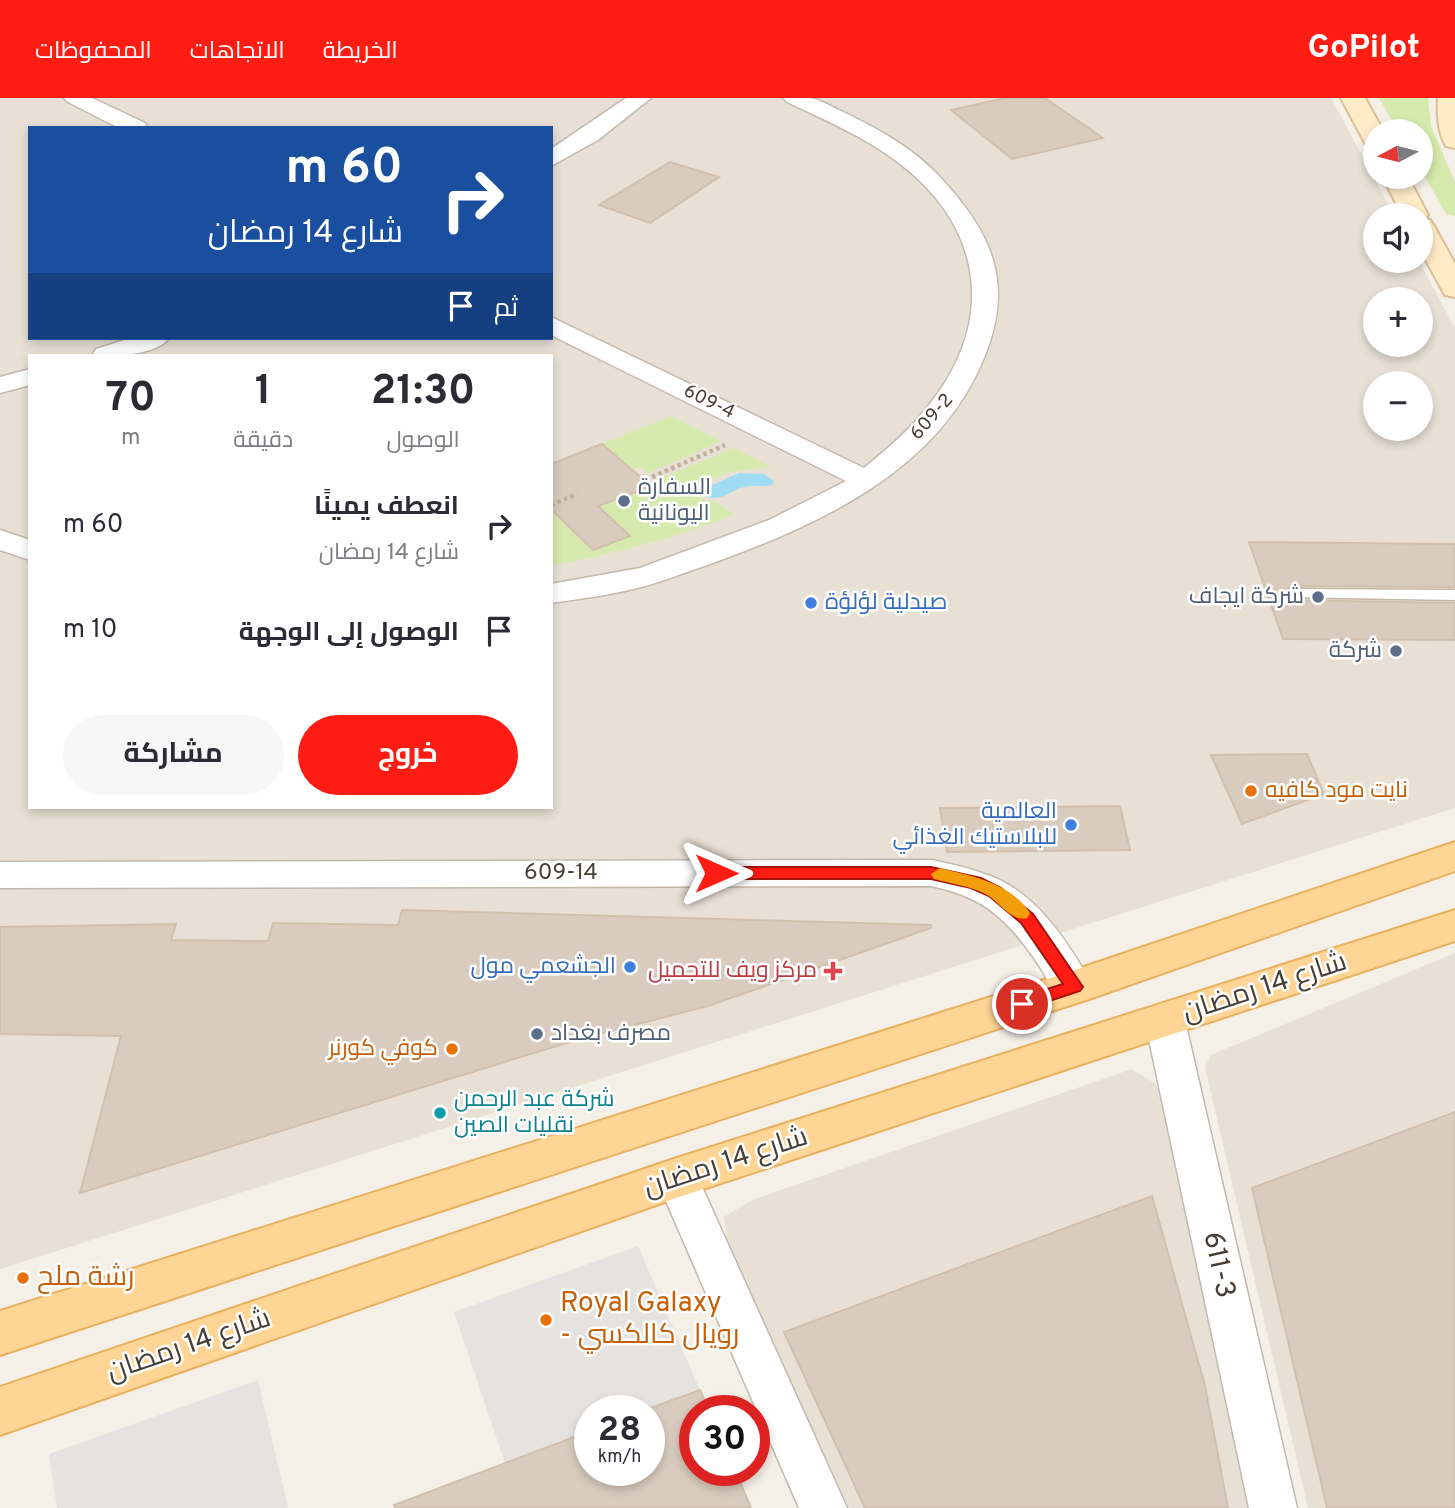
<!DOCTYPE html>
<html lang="ar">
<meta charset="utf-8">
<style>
:root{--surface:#fff;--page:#f7f7f7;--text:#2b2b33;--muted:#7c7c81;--accent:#ff1c13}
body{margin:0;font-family:Overpass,Cairo,sans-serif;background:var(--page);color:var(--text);direction:rtl;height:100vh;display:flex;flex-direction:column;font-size:26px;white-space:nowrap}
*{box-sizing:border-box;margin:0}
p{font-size:23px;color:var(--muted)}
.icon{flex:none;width:38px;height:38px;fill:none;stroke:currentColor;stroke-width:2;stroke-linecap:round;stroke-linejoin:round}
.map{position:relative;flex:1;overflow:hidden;direction:ltr}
.details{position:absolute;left:28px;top:256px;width:525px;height:455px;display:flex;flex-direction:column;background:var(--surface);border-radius:0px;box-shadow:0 4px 10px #0003;direction:rtl}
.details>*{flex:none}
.hud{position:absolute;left:28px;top:28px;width:525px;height:214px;border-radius:0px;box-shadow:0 4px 10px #0003;direction:rtl;background:#1a4fa0;color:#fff;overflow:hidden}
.needle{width:46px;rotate:263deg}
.fabs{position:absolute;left:1363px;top:21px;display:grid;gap:14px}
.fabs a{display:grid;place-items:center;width:70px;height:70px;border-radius:50%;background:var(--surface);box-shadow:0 4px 10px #0003;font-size:35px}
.speed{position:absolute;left:574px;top:1297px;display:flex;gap:14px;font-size:35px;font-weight:700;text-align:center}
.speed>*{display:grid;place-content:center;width:91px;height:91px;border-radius:50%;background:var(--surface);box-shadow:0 4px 10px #0003;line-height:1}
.speed small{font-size:18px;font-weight:400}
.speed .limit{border:10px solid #d22;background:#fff;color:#111}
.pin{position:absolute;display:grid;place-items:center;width:60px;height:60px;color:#fff;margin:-30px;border:4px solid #fff;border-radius:50%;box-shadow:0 2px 7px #0007}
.me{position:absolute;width:77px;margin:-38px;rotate:90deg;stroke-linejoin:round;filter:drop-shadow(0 0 5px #0008)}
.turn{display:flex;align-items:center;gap:24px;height:147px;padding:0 35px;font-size:32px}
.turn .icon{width:91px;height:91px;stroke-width:2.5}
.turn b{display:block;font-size:49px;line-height:60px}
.then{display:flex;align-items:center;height:66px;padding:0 35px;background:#0003;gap:14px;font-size:26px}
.eta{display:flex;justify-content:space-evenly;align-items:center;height:119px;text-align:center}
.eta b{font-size:42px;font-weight:700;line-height:49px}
.button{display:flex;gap:14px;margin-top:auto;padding:14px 35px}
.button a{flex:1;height:80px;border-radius:42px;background:var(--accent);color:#fff;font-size:28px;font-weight:700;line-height:80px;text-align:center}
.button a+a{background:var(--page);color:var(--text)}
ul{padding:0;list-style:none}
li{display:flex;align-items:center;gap:21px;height:105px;padding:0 35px}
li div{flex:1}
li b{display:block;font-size:26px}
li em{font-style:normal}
header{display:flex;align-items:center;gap:42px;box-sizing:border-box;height:98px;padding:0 35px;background:var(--accent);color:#fff}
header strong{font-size:33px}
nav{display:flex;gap:38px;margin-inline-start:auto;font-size:24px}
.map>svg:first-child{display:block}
.residential{fill:#e8e0d4;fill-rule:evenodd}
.green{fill:#d6eaad}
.parking{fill:#e5e2df}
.water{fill:#a0dbf4}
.building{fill:#d9ccbe;stroke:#d1c0ae;stroke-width:2}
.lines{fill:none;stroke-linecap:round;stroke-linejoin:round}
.lane-casing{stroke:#c3b8ac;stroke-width:3}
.street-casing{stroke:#c3b8ac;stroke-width:3}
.secondary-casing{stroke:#d9c096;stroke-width:4}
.primary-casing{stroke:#e9b15f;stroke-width:4}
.path{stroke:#c2af99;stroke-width:4.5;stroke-dasharray:3.5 3.5;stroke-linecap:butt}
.lane{fill:#fff;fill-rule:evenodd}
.street{fill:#fff;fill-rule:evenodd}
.secondary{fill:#ffebc6;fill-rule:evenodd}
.primary{fill:#ffd595;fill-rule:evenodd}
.route{fill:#ff1c13;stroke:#a6120c;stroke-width:2}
.slow{fill:#f59e0b}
.service-dot{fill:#5c6f8a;stroke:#fff;stroke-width:2.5}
.shop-dot{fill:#3f7fe0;stroke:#fff;stroke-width:2.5}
.food-dot{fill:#e8710a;stroke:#fff;stroke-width:2.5}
.health-dot{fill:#e0444e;stroke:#fff;stroke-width:2.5}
.culture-dot{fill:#0f9aa8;stroke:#fff;stroke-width:2.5}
.labels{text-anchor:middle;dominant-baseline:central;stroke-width:5;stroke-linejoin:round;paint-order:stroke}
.far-street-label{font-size:19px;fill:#473e35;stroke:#fff}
.service-label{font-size:23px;fill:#4e5e75;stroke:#fff;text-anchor:start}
.shop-label{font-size:23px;fill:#366cbe;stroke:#fff;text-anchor:end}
.food-label{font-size:23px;fill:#c56008;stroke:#fff;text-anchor:start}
.street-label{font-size:23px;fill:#473e35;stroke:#fff}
.health-label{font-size:23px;fill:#be3a42;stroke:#fff;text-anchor:end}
.culture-label{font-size:23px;fill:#0d838f;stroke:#fff;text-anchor:start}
.near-street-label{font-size:28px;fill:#473e35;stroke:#fff}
.near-food-label{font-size:28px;fill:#c56008;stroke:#fff;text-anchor:start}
</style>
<header>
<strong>GoPilot</strong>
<nav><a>الخريطة</a><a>الاتجاهات</a><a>المحفوظات</a></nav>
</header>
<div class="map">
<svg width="1455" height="1410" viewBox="0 0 1455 1410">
<rect width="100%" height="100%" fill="#f4efe7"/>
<g class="residential">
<path d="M0,0H1331L1394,117H1376V163H1419L1455,230V710L0,1171ZM30,30H551V240H30ZM1376,201H1421V247H1376ZM30,257H551V709H30ZM1376,285H1421V331H1376Z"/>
<path d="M1455,855V1410H1308L1205,969L1211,957Z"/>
<path d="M1132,971L1156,986L1164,1008L1252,1410H843L728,1149L724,1119L752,1102Z"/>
</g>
<g class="green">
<path d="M1379,0H1428L1431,28L1455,84V118L1447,117L1421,72V33H1398Z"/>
<path d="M671,318L721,343L648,375L641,369L632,372L602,346Z"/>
<path d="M734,350L772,369L729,374L695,390L701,401L715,404L734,416C675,441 614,455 551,468V408L593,410L659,385L656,382Z"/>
</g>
<g class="parking">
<path d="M638,1148L700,1292L645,1312H590V1333L505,1365L454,1214Z"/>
<path d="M258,1282L288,1410H57L49,1356Z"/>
</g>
<path class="water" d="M739,375L764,376L774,383L772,387C764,389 757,387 749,388C730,391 726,403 706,399L708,392L706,390Z"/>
<g class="building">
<path d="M1005,0H1045L1103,40L1012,61L951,12Z"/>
<path d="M670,64L719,79L650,125L599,107Z"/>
<path d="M602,346L651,388L598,408L630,438L593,452L551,411V366Z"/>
<path d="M1249,444L1455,446V489L1291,488L1280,496L1286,502L1455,505V542L1283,541Z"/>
<path d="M1307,656L1324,696L1242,726L1211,657Z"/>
<path d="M1120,708L1130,752L947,754L940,710Z"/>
<path d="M402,812L931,827V830L708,908L576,942L80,1095L121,938L0,936V829L176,826L171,842L268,843L273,825L398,827Z"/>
<path d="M1455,1014V1410H1327L1252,1090Z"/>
<path d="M1152,1098L1205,1288L1228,1410H865L784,1234Z"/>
<path d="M700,1292L709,1312H695V1372H735L751,1410H395L394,1407L590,1333V1372H649V1312H645Z"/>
</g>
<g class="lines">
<defs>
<path id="lane" d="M1291,491L1455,492V502L1286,499L1283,496L1286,493Z"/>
<g id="street">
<path d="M64,0H92L145,25L148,30H119L68,4Z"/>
<path d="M626,0H651L598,42L551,68V51Z"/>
<path d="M783,0C792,0 801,0 810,0C819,1 830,8 839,12C875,29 912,49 940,79C992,135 1015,185 984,260C938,374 818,427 710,466C683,475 657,486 629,492C604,498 577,501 551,505V486L640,470L769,422L846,383L551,237V219L864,370C887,351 911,331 929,307C996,223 984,130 899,65C865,39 825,22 787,4Z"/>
<path d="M131,240H169C156,258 112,258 92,257L96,251Z"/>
<path d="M30,271V287L0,295V279Z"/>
<path d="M0,432L30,442V462L0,452Z"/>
<path d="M931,762C952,766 973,771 993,779C1038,797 1071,848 1093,889L1088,899C1079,902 1071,905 1062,900C1053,895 1046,878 1040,869C1010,824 986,799 931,788L0,790V764Z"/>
<path d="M1165,908L1179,912L1185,923L1297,1410H1249L1145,923L1151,912Z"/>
<path d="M677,1062L692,1067L698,1080L847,1410H799L656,1080L662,1067Z"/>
</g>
<g id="secondary">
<path d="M1341,0H1365L1383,33H1376V50L1367,48L1364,43Z"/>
<path d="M1438,0H1455V50L1446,48C1438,35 1437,15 1438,0Z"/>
<path d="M1383,79H1408L1428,117L1425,121L1430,122L1434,128L1455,166V199L1445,197L1421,153V117H1402Z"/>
</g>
<g id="primary">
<path d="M1455,744V773L1089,901L0,1257V1213L1060,877Z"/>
<path d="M1455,812V843L679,1099L0,1337V1289L677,1060Z"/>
</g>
</defs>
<use href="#lane" class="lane-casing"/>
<use href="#street" class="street-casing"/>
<use href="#secondary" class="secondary-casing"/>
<use href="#primary" class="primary-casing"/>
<g class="path">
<path d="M652,379L725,347"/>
<path d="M551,407L577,396"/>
</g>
<use href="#lane" class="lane"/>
<use href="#street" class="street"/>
<use href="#secondary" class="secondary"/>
<use href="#primary" class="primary"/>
</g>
<path class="route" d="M716,769H931L981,780L1001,790L1033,816L1083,889L1080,893L1022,912L1015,910L1013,906L1015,901L1063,886L1021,825L989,798L971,790L931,781H716L707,775Z"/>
<path class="slow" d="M940,770C971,778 1011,785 1030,815L1027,820C1012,824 1001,806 989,798C972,788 952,786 934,781L931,776Z"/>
<g class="service-dot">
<circle cx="624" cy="403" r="7"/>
<circle cx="1318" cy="499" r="7"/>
<circle cx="1396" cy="553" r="7"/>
<circle cx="537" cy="936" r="7"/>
</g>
<g class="shop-dot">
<circle cx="811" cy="505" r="7"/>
<circle cx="1071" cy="727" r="7"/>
<circle cx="630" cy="869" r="7"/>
</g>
<g class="food-dot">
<circle cx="1251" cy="693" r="7"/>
<circle cx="452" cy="951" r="7"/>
<circle cx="23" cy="1180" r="7"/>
<circle cx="546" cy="1222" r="7"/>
</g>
<path class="health-dot" d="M829.5 862.5h7v7h7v7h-7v7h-7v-7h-7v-7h7z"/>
<circle class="culture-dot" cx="440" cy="1015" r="7"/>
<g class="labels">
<g class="far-street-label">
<text transform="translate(709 304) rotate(26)">609-4</text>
<text transform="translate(932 319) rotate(-49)">609-2</text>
</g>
<g class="service-label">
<text x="638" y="390">السفارة<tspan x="638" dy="26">اليونانية</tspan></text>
<text x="1304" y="499" text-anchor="end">شركة ايجاف</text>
<text x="1382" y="553" text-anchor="end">شركة</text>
<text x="551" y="936">مصرف بغداد</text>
</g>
<g class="shop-label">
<text x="825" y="505" text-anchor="start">صيدلية لؤلؤة</text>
<text x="1057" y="714">العالمية<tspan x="1057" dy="26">للبلاستيك الغذائي</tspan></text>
<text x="616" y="869">الجشعمي مول</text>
</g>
<g class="food-label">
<text x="1265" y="693">نايت مود كافيه</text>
<text x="438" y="951" text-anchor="end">كوفي كورنر</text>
</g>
<g class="street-label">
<text x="561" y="775">609-14</text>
</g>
<g class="health-label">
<text x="817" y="873">مركز ويف للتجميل</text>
</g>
<g class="culture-label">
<text x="454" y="1002">شركة عبد الرحمن<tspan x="454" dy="26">نقليات الصين</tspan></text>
</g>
<g class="near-street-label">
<text transform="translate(1265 890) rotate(-18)">شارع 14 رمضان</text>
<text transform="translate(726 1065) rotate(-18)">شارع 14 رمضان</text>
<text transform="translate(1218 1167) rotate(78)">611-3</text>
<text transform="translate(189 1248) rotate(-19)">شارع 14 رمضان</text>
</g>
<g class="near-food-label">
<text x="37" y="1180">رشة ملح</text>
<text x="560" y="1206">Royal Galaxy<tspan x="560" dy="32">- رويال كالكسي</tspan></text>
</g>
</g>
</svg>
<div class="fabs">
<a><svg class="needle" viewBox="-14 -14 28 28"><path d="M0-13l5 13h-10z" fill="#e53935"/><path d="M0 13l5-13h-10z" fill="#7c7c81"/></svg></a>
<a><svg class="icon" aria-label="sound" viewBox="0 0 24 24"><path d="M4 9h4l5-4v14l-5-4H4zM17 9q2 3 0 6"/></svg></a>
<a>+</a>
<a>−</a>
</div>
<div class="speed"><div>28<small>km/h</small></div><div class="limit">30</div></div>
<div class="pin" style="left:1022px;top:906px;background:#d93025"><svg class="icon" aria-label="arrive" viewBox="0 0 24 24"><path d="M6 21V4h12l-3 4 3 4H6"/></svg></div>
<svg class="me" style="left:716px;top:775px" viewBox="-20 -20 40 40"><path d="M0-17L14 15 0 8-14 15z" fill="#ff1c13" stroke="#fff" stroke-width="4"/></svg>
<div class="hud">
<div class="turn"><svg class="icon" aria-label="right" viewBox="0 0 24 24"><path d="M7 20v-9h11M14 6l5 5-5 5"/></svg><div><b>60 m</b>شارع 14 رمضان</div></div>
<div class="then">ثم<svg class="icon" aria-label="arrive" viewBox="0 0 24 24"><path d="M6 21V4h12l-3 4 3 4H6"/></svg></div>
</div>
<section class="details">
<div class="eta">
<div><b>21:30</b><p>الوصول</p></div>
<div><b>1</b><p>دقيقة</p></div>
<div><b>70</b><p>m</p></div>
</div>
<ul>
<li><svg class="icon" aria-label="right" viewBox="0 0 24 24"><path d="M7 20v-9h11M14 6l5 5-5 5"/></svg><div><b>انعطف يمينًا</b><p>شارع 14 رمضان</p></div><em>60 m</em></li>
<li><svg class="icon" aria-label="arrive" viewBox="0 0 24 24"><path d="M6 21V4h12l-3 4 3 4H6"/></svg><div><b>الوصول إلى الوجهة</b></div><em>10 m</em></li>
</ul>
<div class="button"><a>خروج</a><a>مشاركة</a></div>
</section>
</div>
